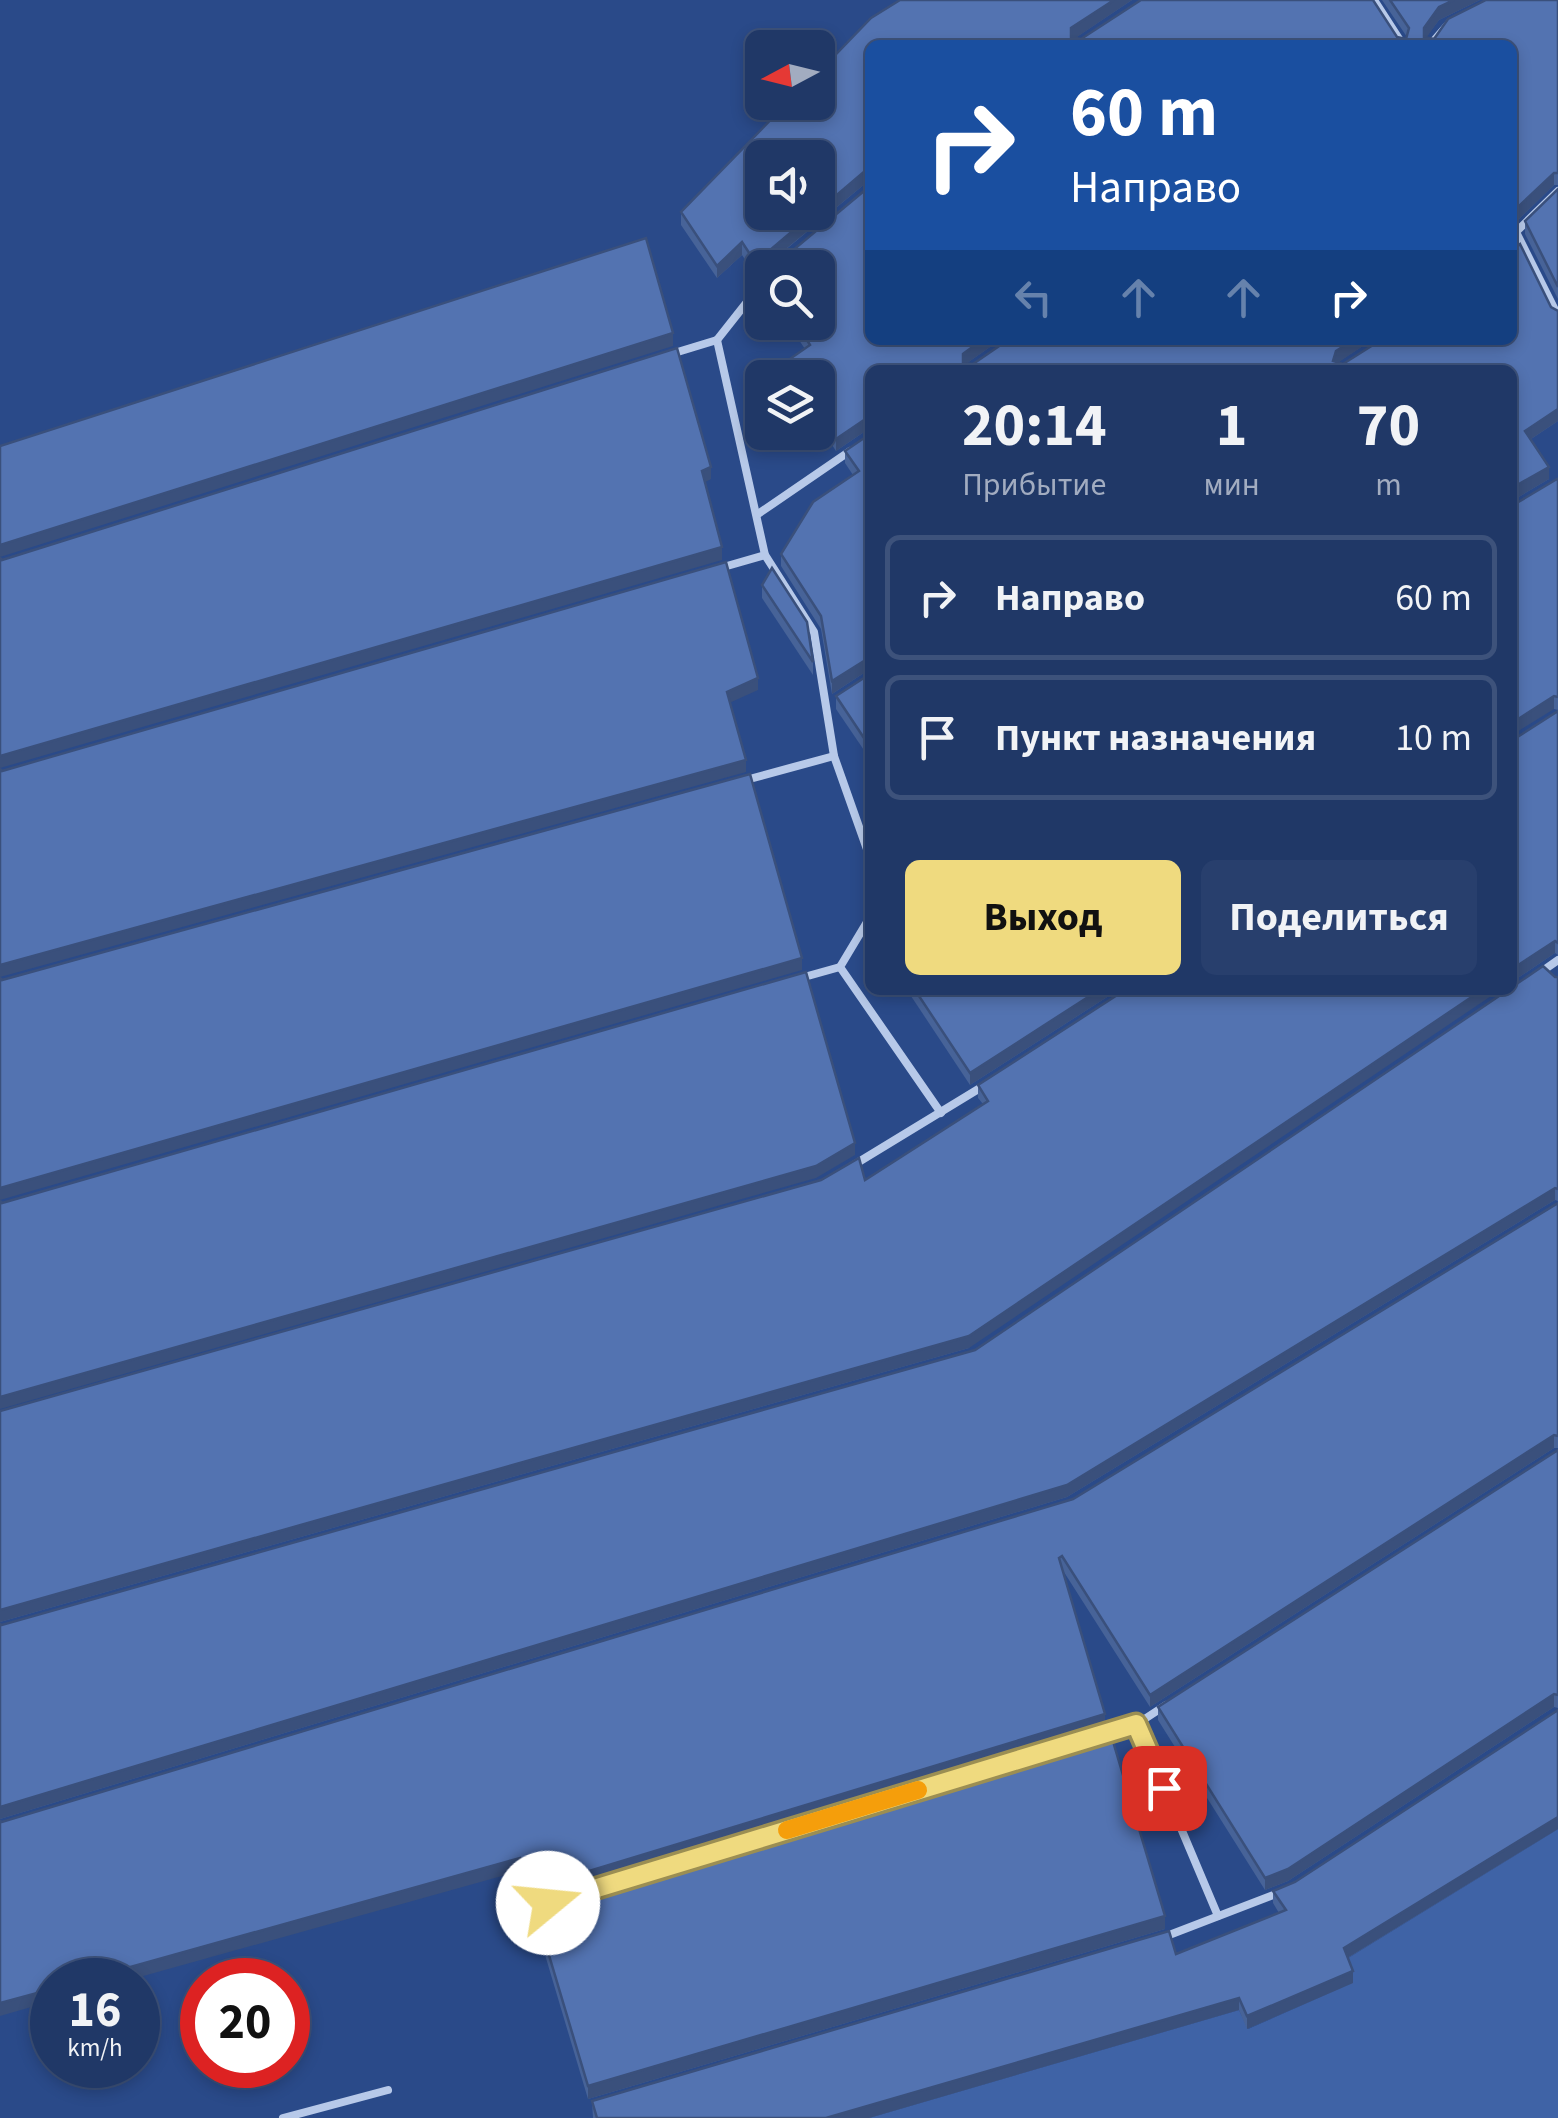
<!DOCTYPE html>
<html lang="ru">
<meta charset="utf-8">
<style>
:root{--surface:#203867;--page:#283f6d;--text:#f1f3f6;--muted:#a2acc0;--line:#3d527b;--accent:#efda7f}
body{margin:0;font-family:"Source Sans 3",sans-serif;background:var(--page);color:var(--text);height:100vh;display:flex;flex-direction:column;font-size:38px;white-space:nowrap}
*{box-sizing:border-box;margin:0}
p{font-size:32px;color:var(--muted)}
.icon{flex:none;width:55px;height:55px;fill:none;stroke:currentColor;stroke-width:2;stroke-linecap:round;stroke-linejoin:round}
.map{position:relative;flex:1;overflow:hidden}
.details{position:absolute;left:865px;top:365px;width:652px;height:630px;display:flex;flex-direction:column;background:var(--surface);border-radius:15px;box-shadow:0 5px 15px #0003,0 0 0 2px var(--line)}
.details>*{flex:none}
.top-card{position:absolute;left:865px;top:40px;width:652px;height:305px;border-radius:15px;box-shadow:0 5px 15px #0003,0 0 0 2px var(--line);background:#1a4fa0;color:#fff;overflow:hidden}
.needle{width:65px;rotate:263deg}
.fabs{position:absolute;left:745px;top:30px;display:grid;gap:20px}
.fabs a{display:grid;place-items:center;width:90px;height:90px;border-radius:15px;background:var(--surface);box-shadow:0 5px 15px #0003,0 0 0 2px var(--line);font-size:50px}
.speed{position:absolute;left:30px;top:1958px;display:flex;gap:20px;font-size:50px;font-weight:700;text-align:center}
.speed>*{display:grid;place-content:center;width:130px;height:130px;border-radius:50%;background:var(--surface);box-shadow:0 5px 15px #0003,0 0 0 2px var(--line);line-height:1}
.speed small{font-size:25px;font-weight:400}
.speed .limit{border:15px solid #d22;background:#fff;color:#111}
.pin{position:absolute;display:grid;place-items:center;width:85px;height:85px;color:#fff;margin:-42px;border-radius:20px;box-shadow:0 5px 15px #0006}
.me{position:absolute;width:110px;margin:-55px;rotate:73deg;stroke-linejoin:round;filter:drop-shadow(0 0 8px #0008)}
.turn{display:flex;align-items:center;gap:35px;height:210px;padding:0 40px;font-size:45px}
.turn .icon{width:130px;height:130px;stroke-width:2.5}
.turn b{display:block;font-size:70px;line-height:85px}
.lanes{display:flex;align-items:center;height:95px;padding:0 40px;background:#0003;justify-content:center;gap:50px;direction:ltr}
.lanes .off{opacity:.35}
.eta{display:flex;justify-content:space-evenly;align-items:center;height:170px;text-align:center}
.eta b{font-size:60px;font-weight:700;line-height:70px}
.action{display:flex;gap:20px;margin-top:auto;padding:20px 40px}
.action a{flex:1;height:115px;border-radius:15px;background:var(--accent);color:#111;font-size:40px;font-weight:700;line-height:115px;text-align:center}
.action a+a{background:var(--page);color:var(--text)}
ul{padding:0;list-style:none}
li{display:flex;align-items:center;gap:30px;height:125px;margin:0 20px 15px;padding:0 20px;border:5px solid var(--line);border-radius:15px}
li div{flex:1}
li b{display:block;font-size:38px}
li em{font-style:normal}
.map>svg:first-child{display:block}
.green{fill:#3f63a6}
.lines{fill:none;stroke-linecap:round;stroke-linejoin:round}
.lane{stroke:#b7c9e9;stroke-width:8}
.wall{fill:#476398;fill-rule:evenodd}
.shaded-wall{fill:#3a507c}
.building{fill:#5373b1;stroke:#3a507c;stroke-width:2.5}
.route-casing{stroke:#9b8e53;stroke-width:25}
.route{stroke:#efda7f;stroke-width:18}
.slow{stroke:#f59e0b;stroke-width:18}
</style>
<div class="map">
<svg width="1558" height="2118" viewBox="0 0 1558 2118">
<rect width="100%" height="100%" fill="#2a4a89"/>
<path class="green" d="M1558,1829V2118H869L1239,2010L1248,2029L1352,1983L1345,1960Z"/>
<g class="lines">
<g class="lane">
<path d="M1374,0L1403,45"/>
<path d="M1430,45L1450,22"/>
<path d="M1512,224L1558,316"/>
<path d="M1512,257L1517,231L1558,191"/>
<path d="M717,340L765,555L814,632L834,756L869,855V918"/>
<path d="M671,354L717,340L762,283"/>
<path d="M758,514L850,451"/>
<path d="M720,568L765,555"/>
<path d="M742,781L834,756"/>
<path d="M870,917L840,967L941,1113"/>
<path d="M1541,972L1558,960"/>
<path d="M797,979L840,967"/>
<path d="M852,1166L985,1085"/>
<path d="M1137,1724L1218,1916"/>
<path d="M1102,1734L1137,1724L1166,1705"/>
<path d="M1164,1937L1281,1892"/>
<path d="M283,2118L388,2090"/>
</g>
</g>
<g class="wall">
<path d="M900,0H1132L1075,38L1081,39L1141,0H1373L1397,37L1406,39L1407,37L1382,0H1480L1439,20L1426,37L1434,39L1448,19L1486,0H1558V185H1554L1518,220L1512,219V45H870V184L866,183L772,261H780L870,186V340H1000L967,363L973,364L1008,340H1372L1338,362L1343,364L1381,340H1512V251L1520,244L1551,307L1558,311V421L1531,439L1549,467V479L1512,501V370H870V432L867,430L836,451L818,423V378H786L784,375V363L805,349L787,322H818V268H762V278L757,277L742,255L717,278L681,225V212L788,102H818V73L871,18ZM762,158H818V212H762Z"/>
<path d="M1558,189V299L1525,234V221Z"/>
<path d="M870,434V672L867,671L832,694L821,629L781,566V554L853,475L845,463V451Z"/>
<path d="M1558,481V710L1554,709L1515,504Z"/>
<path d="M762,585L813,662V675L762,598Z"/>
<path d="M870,674V759L836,709V696Z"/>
<path d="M1558,711V955L1555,953L1512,982V737L1516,738Z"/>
<path d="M1555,977H1558V1201L1555,1200L1067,1497L0,1819V1624L2,1625L975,1350Z"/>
<path d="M907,990H1118L970,1085Z"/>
<path d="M1125,990L969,1348L0,1622V1411L865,1180L983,1104L978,1098V1085Z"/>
<path d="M1558,1203V1448H1554L1150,1707L1062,1569L1105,1726L547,1896L550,1898L1165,1929L588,2099L520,1871L2,1822L1073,1499Z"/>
<path d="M1558,1451V1708L1554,1707L1288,1881L1265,1890L1158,1720V1707Z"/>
<path d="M1558,1710V1829L1348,1958L1353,1983L1247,2029L1239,2010L869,2118H593L592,2101L1176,1954L1279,1913L1273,1903V1891L1295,1882Z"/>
</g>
<g class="shaded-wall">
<path d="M1114,0H1132L1071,41V28Z"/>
<path d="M1454,0H1480L1439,20L1424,41V28L1439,7Z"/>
<path d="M866,170V183L770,262V250L815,212H818V211Z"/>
<path d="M1554,173V185L1518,220V207Z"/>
<path d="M742,242V255L717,278V266Z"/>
<path d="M673,333V346L0,557V545Z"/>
<path d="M982,340H1000L963,366V354Z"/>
<path d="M1353,340H1372L1336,364L1333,361L1336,351Z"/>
<path d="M1558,409V421L1525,443V431Z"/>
<path d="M867,418V430L836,451V439Z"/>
<path d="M711,467V479L702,484V471Z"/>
<path d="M1549,467V479L1512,501V488Z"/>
<path d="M722,547V560L0,768V756Z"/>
<path d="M867,659V671L832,694V681Z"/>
<path d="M758,678V690L727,704V692Z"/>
<path d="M1554,696V709L1512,735V723Z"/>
<path d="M746,760V772L0,977V965Z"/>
<path d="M1555,941V953L1512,982V969Z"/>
<path d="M802,958V970L0,1200V1188Z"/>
<path d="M1099,990H1118L970,1085V1073Z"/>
<path d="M1482,990H1500L969,1348L0,1622V1610Z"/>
<path d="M855,1143V1155L816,1178L0,1409V1397Z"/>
<path d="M1555,1188V1200L1067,1497L0,1819V1807Z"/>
<path d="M1554,1435V1448L1150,1707V1695Z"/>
<path d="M1554,1694V1707L1288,1881L1265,1890V1878Z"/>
<path d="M1105,1714V1726L543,1897L541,1894L543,1885Z"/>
<path d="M1558,1817V1829L1344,1960V1948Z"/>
<path d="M520,1858V1871L129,1980H84Z"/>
<path d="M1165,1916V1929L588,2099V2086Z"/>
<path d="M1353,1971V1983L1247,2029V2016Z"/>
<path d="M52,1989V2001L0,2016V2003Z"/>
<path d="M1239,1998V2010L869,2118H826Z"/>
</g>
<g class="building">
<path d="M900,0H1114L1071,28V37L1081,39L1141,0H1373L1397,37L1406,39L1409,28L1390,0H1454L1439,7L1424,28V37L1434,39L1448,19L1486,0H1558V173H1554L1518,207H1512V45H870V171L866,170L818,211V158H762V212H815L770,250V261H780L870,186V340H982L963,354V363L973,364L1008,340H1353L1336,351L1333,361L1343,364L1381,340H1512V251L1520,244L1551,307L1558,311V409L1525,431L1549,467L1512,488V370H870V420L867,418L836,439L818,411V378H794L784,363L810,345L796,322H818V268H768L757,265L742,242L717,266L681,212L788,102H818V73L871,18Z"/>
<path d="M1558,189V287L1525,221Z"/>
<path d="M646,238L673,333L0,545V446Z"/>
<path d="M677,348L711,467L702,471L722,547L0,756V558L2,560Z"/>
<path d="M870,434V660L867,659L832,681L821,616L781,554L813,502L859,471L845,451Z"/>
<path d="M1557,479L1558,481V697L1554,696L1512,723V503L1515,504Z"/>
<path d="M726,562L758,678L727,692L746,760L0,965V769L2,771Z"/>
<path d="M772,568L807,622L813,662L762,585Z"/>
<path d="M870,674V747L836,696Z"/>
<path d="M1558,711V943L1555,941L1512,969V737L1516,738Z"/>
<path d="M750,774L802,958L0,1188V978L2,980Z"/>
<path d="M1543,966L1555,977H1558V1189L1555,1188L1067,1485L0,1807V1624L2,1625L975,1350L1508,990H1512V987Z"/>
<path d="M806,972L855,1143L816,1166L0,1397V1201L2,1203Z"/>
<path d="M915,990H1099L970,1073Z"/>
<path d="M1125,990H1482L969,1336L0,1610V1411L821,1180L859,1158L865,1180L988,1101L978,1085Z"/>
<path d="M1558,1203V1436L1554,1435L1150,1695L1062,1556L1059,1558L1105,1714L543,1885L541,1894L550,1898L1109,1728L1165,1916L588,2086L520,1858L84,1980H52V1989L0,2003V1821L2,1822L1073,1499Z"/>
<path d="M1558,1450V1695L1554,1694L1288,1869L1265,1878L1158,1707Z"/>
<path d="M1558,1710V1817L1344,1948L1353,1971L1247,2016L1239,1998L826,2118H597L592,2101L1169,1931L1176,1954L1286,1910L1273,1891L1295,1882Z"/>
</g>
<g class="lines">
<defs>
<path id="route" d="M548,1903L1136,1724L1164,1788"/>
</defs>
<use href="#route" class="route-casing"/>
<use href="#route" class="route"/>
<path class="slow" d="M787,1830L918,1790"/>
</g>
</svg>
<div class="fabs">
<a><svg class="needle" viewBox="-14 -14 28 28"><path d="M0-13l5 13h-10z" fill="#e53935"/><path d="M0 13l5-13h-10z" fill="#a2acc0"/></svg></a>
<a><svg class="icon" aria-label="sound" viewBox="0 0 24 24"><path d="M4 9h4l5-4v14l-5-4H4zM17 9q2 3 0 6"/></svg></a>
<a><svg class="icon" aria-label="search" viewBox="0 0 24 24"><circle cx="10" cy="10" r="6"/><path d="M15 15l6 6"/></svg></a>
<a><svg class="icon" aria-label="layers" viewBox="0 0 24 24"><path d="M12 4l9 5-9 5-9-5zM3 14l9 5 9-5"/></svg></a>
</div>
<div class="speed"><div>16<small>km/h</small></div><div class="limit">20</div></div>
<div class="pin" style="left:1164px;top:1788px;background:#d93025"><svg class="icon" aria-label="arrive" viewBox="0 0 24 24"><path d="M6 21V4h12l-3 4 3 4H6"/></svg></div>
<svg class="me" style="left:548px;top:1903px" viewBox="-20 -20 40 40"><circle r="19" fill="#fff"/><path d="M0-13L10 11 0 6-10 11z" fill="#efda7f"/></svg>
<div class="top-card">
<div class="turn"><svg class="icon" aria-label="right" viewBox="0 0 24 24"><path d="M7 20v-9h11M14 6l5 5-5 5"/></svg><div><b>60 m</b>Направо</div></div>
<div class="lanes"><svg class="icon off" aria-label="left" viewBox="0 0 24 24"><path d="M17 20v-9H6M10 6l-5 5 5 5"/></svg><svg class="icon off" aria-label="ahead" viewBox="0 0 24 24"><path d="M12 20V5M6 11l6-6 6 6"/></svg><svg class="icon off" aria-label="ahead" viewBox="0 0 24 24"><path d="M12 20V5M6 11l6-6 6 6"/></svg><svg class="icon" aria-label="right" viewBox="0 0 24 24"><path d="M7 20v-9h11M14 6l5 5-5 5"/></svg></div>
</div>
<section class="details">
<div class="eta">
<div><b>20:14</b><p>Прибытие</p></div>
<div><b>1</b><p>мин</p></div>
<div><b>70</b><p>m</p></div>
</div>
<ul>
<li><svg class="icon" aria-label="right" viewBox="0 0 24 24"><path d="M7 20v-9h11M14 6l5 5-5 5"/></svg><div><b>Направо</b></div><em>60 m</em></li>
<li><svg class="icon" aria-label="arrive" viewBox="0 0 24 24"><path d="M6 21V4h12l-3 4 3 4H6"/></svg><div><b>Пункт назначения</b></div><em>10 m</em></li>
</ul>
<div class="action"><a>Выход</a><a>Поделиться</a></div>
</section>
</div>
